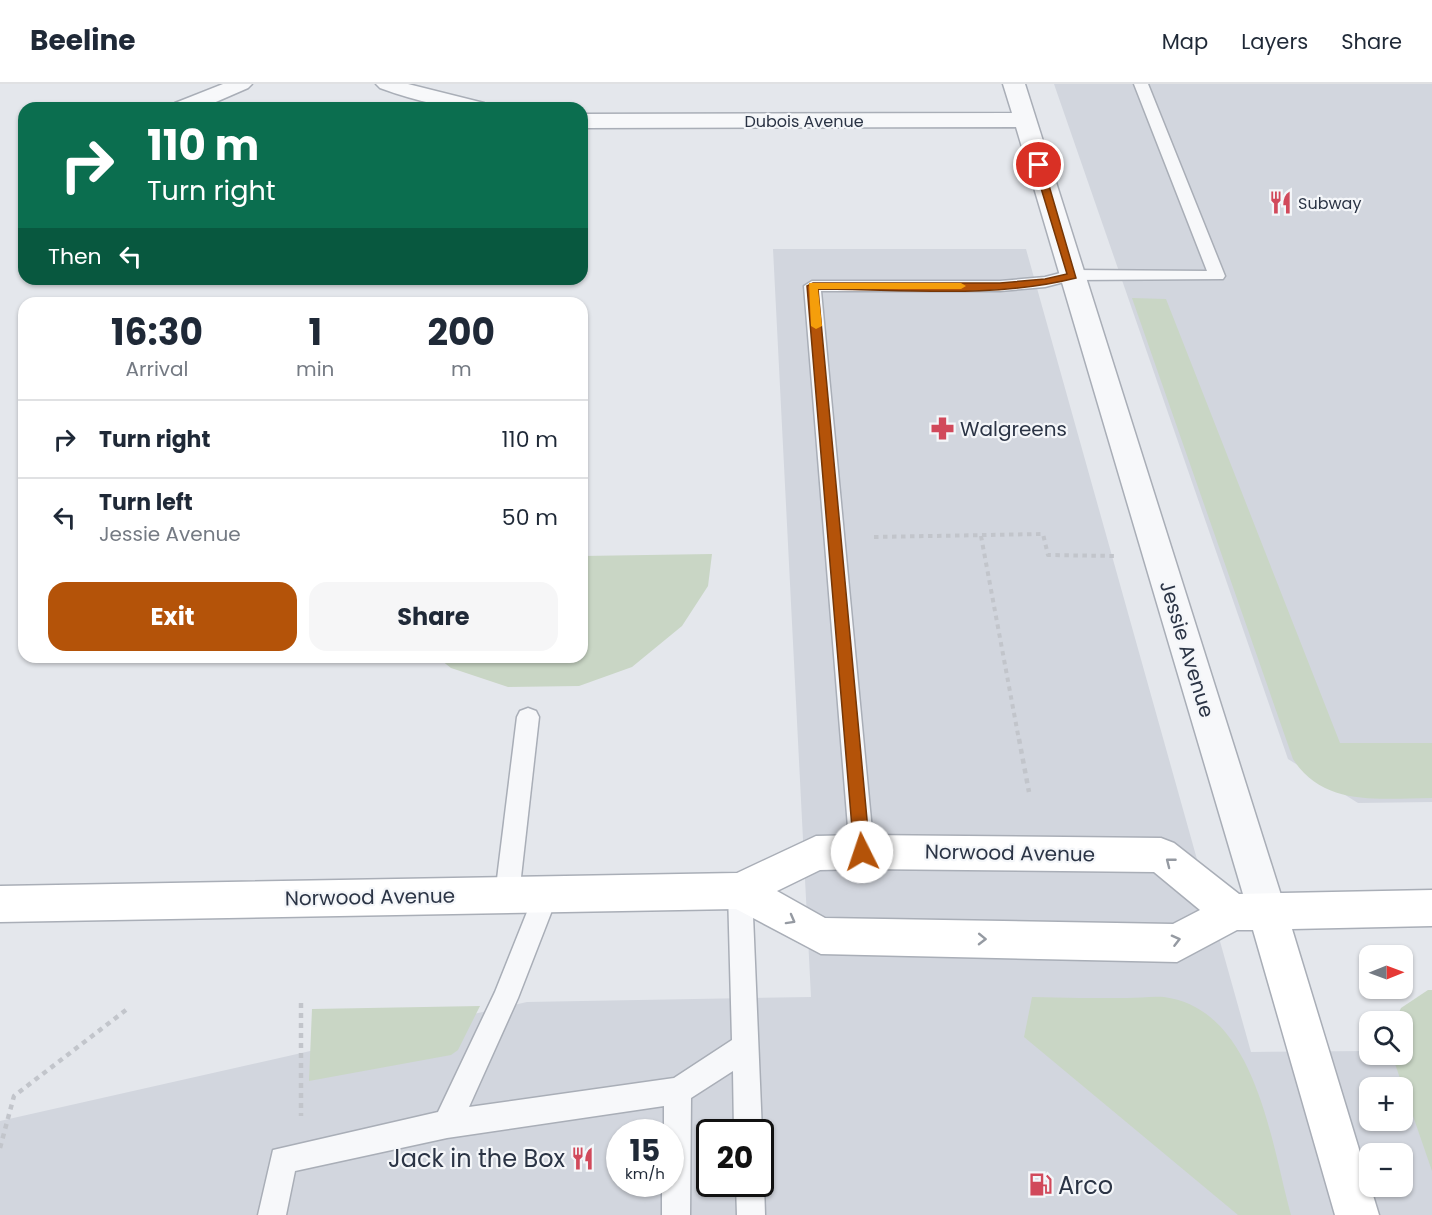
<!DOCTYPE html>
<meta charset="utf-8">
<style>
:root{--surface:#fff;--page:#f6f6f7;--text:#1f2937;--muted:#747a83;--line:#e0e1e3;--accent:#b45309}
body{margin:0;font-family:Poppins,sans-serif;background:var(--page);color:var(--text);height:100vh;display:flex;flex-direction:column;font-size:22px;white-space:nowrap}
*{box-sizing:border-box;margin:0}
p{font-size:20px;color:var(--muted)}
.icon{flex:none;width:33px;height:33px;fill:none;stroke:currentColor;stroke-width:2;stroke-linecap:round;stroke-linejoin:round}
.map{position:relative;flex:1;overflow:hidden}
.details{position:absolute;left:18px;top:213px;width:570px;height:366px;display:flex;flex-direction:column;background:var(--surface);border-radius:18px;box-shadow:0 2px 4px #0004}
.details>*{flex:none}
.top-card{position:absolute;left:18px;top:18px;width:570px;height:183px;border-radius:18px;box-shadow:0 2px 4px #0004;background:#0b6e4f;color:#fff;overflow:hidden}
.needle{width:39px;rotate:89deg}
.fabs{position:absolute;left:1359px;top:861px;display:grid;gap:12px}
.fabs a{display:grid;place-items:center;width:54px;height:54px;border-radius:12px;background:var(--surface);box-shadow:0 2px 4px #0004;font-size:30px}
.speed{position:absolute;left:606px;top:1035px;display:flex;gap:12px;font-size:30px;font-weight:700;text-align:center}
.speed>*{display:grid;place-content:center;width:78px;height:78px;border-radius:50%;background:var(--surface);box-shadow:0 2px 4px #0004;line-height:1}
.speed small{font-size:15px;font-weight:400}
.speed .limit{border:3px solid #111;border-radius:9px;background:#fff;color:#111}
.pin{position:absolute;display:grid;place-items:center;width:51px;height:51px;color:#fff;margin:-26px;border:3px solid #fff;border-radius:50%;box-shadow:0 2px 6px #0007}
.me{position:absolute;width:66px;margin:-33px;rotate:356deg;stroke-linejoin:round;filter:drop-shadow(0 0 4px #0008)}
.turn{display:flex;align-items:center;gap:21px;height:126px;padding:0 30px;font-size:27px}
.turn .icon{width:78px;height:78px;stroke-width:2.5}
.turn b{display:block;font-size:42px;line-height:51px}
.then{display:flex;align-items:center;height:57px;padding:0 30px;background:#0003;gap:12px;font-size:22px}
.eta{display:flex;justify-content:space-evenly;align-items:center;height:102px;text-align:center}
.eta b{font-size:36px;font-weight:700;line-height:42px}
.cta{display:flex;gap:12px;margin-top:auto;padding:12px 30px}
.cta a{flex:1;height:69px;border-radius:18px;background:var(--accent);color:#fff;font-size:24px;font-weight:700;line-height:69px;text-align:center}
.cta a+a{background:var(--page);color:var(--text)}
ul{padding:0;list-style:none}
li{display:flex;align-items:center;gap:18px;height:78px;padding:0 30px;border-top:2px solid var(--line)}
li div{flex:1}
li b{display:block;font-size:22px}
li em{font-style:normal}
header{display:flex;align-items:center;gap:36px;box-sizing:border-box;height:84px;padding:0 30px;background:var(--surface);border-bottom:2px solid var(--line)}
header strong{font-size:28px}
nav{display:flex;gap:33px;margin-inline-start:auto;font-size:21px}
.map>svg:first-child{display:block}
.built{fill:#d2d6de;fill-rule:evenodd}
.green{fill:#c9d6c5}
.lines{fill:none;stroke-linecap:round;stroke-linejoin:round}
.lane-casing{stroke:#a9aeb7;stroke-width:3}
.street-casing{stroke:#a9aeb7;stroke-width:3}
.secondary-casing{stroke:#a9aeb7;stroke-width:3}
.path-far1{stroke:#c2c5cb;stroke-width:4;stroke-dasharray:4.5 4.5;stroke-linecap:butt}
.path{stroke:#c2c5cb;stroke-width:4.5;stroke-dasharray:5 5;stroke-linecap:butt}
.lane{fill:#f7f8fa;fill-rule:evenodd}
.street{fill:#f7f8fa;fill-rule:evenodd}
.secondary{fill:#fff;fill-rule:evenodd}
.oneway{stroke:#959aa2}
.route{fill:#b45309;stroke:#753606;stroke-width:1.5}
.slow{fill:#f59e0b}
.labels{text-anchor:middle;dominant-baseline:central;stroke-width:4.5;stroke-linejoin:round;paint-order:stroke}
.far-street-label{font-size:16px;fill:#2b3445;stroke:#f4f6f9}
.far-poi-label{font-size:16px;fill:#2b3445;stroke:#f4f6f9;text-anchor:start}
.poi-label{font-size:20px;fill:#2b3445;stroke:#f4f6f9;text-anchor:start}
.street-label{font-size:20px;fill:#2b3445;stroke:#f4f6f9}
.near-poi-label{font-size:24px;fill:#2b3445;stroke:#f4f6f9;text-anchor:end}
</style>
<header>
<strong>Beeline</strong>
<nav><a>Map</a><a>Layers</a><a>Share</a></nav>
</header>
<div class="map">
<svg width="1432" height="1131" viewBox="0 0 1432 1131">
<rect width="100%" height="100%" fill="#e4e7ec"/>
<g class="built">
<path d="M1054,0H1432V718L1358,719L1288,675Z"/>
<path d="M773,165H1026L1251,968L1369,967L1370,970H1402L1432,966V1131H0V1037L527,918L811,913ZM1370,1004H1402V1036H1370ZM620,1048H670V1100H620ZM710,1048H760V1100H710ZM1370,1070H1402V1102H1370Z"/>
</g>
<g class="green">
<path d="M1132,214L1166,215L1340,659H1432V714C1382,714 1324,724 1293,675Z"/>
<path d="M712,470L708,502L682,542L632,583L579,602L508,603L451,584L437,573H582V472Z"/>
<path d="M1428,906H1432V1087L1392,971L1402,970V938L1395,937L1401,924Z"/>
<path d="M1032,913C1064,914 1095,914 1127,914C1139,914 1152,912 1164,913C1256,925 1271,1059 1291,1131H1238L1024,953Z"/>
<path d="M480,922L458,966L451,971L309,997L312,925Z"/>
</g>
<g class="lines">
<defs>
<g id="lane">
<path d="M1134,0H1148L1225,192L1223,195L1072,196L1045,203L1000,207H821L874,768L870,776L862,779L854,776L850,768L804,202L812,197H1000L1045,193L1072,186L1207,187Z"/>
<path d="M528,624L536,627L539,633L519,811L516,819L507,822L498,819L495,811L517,633L520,627Z"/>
<path d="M740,796L749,799L752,807L762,1048L760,1051V1048H734L733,987L691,1014L690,1131H662V1100H670V1048H664V1022L447,1054L295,1087L286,1131H258L273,1066L438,1028L495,908L537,803L546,800L555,803L558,811L518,914L469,1023L674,994L732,956L728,807L731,799Z"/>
<path d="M760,1091L764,1100L765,1131H737L736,1100H760Z"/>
</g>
<g id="street">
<path d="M223,0H252L248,4L202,24H172L175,19Z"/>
<path d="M376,0H408L484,19L487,24C445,24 419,18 380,4Z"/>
<path d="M1003,0H1025L1286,827L1281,840L1267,845L1253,840L1248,827L1016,43L582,44V30L1012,29Z"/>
</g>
<path id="secondary" d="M862,751L1161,754L1174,759L1239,810L1432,806V842L1292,845L1379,1131H1335L1253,846H1237L1177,878L821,870L736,825L0,838V802L737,789L816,752ZM862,785L1154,788L1200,826L1173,840L825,834L777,807L820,786Z"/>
</defs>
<use href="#lane" class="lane-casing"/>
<use href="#street" class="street-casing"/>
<use href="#secondary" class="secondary-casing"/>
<g class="path-far1">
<path d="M981,452L1019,656"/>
<path d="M874,453L1043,450L1048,471L1115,472"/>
</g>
<g class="path">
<path d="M1019,655L1029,708"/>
<path d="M301,919V1032"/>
<path d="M0,1064L14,1012L126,926"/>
</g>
<use href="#lane" class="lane"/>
<use href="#street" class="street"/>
<use href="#secondary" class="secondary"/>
</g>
<defs><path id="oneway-chevron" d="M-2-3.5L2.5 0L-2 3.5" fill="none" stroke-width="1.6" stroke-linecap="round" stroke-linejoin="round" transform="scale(1.5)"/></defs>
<g class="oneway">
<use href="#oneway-chevron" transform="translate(1170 778) rotate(-142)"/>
<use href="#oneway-chevron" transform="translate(791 836) rotate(29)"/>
<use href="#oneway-chevron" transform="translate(982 855) rotate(1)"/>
<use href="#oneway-chevron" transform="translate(1176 856) rotate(-14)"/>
</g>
<path class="route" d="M1039,78L1043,81L1076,194C993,215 903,205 818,205L870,768L868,773L862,775L857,773L854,768L807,202L813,199H1000L1045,195L1067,190L1034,81Z"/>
<path class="slow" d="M809,199H961L966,202L961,205H818L822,242L816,245L811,242Z"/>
<defs>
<symbol id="restaurant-bare" viewBox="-9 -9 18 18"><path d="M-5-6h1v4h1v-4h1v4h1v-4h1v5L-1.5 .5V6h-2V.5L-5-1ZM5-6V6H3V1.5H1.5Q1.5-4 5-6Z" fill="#d1495b" stroke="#f4f6f9" stroke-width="2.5" paint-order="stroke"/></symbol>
<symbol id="pharmacy-bare" viewBox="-9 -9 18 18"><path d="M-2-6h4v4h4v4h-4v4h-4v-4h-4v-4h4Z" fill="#d1495b" stroke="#f4f6f9" stroke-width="2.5" paint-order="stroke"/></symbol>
<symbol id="fuel-bare" viewBox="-9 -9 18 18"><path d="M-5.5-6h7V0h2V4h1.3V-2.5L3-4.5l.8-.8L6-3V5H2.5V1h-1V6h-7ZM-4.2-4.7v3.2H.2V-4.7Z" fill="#d1495b" stroke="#f4f6f9" stroke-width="2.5" paint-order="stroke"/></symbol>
</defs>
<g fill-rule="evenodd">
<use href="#restaurant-bare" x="1264" y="102" width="33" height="33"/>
<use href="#pharmacy-bare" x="926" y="328" width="33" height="33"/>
<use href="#restaurant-bare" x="566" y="1058" width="33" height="33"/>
<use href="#fuel-bare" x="1024" y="1084" width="33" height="33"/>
</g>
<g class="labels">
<g class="far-street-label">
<text x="804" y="37">Dubois Avenue</text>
</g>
<g class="far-poi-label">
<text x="1298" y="119">Subway</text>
</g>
<g class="poi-label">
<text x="960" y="345">Walgreens</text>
</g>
<g class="street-label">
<text transform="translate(1187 565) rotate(73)">Jessie Avenue</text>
<text transform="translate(1010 769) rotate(1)">Norwood Avenue</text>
<text transform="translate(370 813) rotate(-1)">Norwood Avenue</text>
</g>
<g class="near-poi-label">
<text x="565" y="1074">Jack in the Box</text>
<text x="1058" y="1101" text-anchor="start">Arco</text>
</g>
</g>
</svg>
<div class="fabs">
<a><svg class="needle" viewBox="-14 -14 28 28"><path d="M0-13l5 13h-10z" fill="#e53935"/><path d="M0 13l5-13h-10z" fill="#747a83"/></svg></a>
<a><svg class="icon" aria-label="search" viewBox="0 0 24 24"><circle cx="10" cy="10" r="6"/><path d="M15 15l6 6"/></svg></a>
<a>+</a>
<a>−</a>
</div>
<div class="speed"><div>15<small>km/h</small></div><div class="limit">20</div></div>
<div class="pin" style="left:1039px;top:81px;background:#d93025"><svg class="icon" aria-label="arrive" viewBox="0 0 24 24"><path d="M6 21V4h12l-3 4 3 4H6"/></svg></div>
<svg class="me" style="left:862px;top:768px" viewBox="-20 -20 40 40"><circle r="19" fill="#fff"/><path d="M0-13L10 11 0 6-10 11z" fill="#b45309"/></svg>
<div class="top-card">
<div class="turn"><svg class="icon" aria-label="right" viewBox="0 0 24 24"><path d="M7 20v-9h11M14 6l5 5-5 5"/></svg><div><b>110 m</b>Turn right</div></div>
<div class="then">Then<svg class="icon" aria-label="left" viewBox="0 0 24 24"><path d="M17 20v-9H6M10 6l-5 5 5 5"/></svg></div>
</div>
<section class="details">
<div class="eta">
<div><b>16:30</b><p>Arrival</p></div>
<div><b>1</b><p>min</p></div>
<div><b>200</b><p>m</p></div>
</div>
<ul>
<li><svg class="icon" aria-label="right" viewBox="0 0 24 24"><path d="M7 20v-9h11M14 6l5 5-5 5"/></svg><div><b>Turn right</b></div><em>110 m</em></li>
<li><svg class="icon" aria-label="left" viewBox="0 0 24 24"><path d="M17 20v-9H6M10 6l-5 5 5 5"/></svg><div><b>Turn left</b><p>Jessie Avenue</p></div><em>50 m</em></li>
</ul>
<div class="cta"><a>Exit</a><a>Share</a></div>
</section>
</div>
